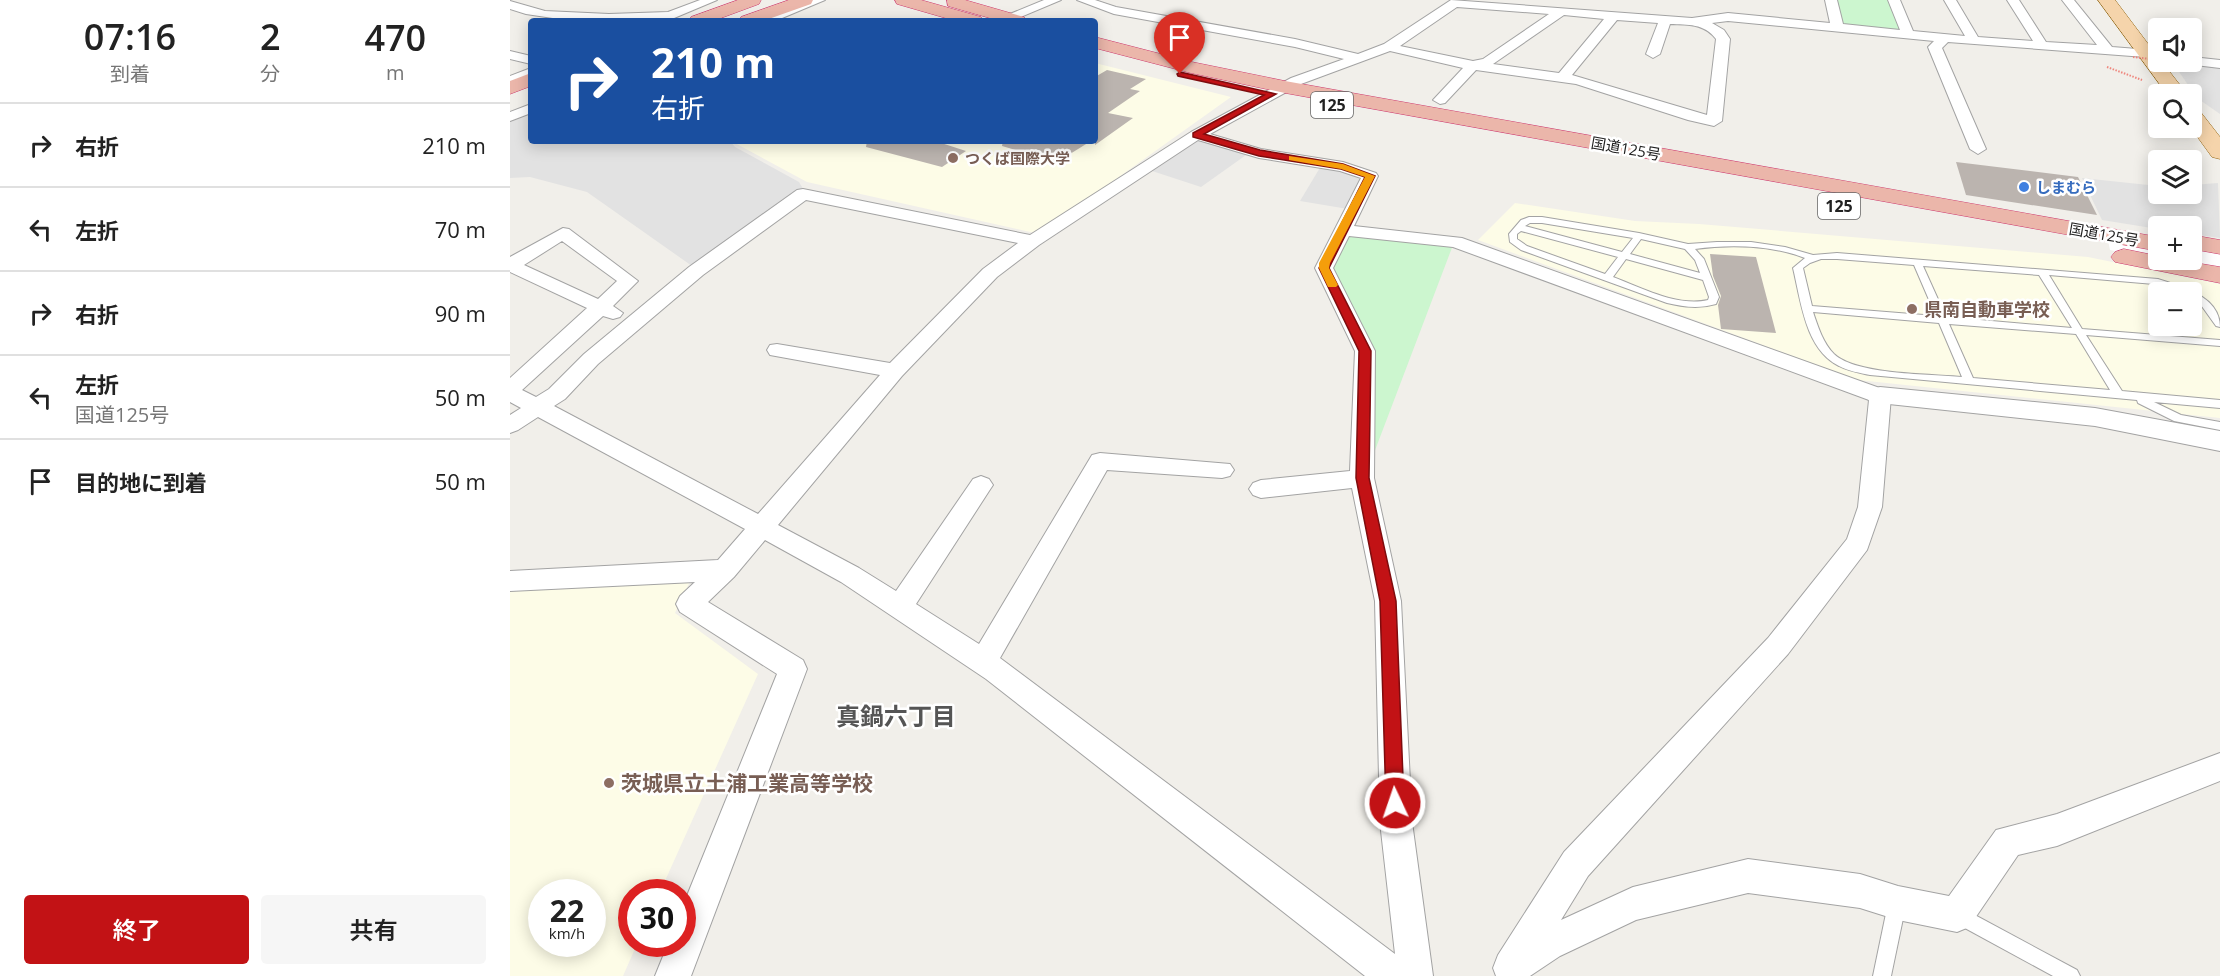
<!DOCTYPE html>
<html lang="ja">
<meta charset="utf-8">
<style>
:root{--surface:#fff;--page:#f6f6f6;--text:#222;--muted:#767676;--line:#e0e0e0;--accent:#c21215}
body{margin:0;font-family:"Open Sans","Noto Sans JP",sans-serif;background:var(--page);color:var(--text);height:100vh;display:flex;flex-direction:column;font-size:22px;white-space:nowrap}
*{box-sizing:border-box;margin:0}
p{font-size:20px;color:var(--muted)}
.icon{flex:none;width:33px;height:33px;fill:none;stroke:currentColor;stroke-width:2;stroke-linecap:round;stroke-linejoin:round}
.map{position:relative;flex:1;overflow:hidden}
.side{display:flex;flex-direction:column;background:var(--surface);width:510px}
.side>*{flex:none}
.hud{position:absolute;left:18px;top:18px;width:570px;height:126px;border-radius:6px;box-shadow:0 3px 15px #0003;background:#1a4fa0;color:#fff;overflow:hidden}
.controls{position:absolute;left:1638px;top:18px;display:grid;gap:12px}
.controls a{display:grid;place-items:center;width:54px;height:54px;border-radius:6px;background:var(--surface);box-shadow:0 3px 15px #0003;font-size:30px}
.speed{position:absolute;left:18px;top:879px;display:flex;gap:12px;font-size:30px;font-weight:700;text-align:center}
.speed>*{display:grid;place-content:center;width:78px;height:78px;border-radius:50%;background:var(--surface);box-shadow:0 3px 15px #0003;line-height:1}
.speed small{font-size:15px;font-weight:400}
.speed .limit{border:9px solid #d22;background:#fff;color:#111}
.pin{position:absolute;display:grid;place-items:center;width:51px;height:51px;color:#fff;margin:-62px -26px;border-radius:50% 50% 50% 0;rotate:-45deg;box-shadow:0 0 6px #0007}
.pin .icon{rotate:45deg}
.me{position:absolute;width:66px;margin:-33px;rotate:357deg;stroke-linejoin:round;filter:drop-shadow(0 0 4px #0008)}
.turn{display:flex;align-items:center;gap:21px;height:126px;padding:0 24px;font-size:27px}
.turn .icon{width:78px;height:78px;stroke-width:2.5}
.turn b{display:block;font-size:42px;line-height:51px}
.eta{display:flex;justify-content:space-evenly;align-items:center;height:102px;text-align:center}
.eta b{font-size:36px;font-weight:600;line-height:42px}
.action{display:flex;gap:12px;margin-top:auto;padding:12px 24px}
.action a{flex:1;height:69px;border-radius:6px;background:var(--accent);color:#fff;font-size:24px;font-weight:600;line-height:69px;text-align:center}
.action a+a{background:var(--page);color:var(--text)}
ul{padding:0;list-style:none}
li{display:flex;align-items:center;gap:18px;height:84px;padding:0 24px;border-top:2px solid var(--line)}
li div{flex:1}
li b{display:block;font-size:22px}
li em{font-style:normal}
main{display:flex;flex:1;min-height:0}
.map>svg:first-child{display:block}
.education{fill:#fdfce7;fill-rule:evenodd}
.park{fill:#ccf6cf}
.parking{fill:#e2e2e2}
.pier{fill:#fff}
.building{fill:#bbb4af}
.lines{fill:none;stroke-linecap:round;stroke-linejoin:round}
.service-casing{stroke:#a3a3a3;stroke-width:2}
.minor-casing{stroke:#a3a3a3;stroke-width:2}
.tertiary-casing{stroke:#a3a3a3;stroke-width:2}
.primary-casing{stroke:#92640e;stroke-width:1}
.trunk-casing{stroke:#cd396e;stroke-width:1}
.path{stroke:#ee877e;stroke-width:2;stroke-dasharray:1.5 1.5;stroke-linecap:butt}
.service{fill:#fff;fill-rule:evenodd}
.minor{fill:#fff;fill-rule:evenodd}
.tertiary{fill:#fff;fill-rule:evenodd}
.primary{fill:#f5d4ab;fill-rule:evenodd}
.trunk{fill:#ebb6aa;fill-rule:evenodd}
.path-bridge{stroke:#ee877e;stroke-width:2;stroke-dasharray:1.5 1.5;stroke-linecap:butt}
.route{fill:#c21215;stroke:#7e0c0e;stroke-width:1.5}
.slow{fill:#f59e0b}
.education-dot{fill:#8d6e63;stroke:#fff;stroke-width:2}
.shop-dot{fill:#3f7fe0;stroke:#fff;stroke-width:2}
.labels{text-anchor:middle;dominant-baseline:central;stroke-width:5;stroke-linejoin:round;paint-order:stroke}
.far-street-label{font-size:15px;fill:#222;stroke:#fff}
.far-education-label{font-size:15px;font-weight:bold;fill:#785e54;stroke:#fff;text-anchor:start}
.far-shop-label{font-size:15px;font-weight:bold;fill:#366cbe;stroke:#fff;text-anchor:start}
.shield{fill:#fff;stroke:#646464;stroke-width:1.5}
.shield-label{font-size:16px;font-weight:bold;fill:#222}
.education-label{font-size:18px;font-weight:bold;fill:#785e54;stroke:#fff;text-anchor:start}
.near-education-label{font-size:21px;font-weight:bold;fill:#785e54;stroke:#fff;text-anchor:start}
.near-neighbourhood-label{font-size:24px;font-weight:bold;fill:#555;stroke:#fff}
</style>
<main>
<section class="side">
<div class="eta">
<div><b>07:16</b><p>到着</p></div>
<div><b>2</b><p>分</p></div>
<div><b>470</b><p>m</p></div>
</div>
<ul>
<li><svg class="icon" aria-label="right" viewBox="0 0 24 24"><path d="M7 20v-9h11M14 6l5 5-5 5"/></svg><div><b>右折</b></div><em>210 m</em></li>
<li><svg class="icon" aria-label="left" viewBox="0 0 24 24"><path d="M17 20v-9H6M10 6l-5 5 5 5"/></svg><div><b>左折</b></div><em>70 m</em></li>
<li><svg class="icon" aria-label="right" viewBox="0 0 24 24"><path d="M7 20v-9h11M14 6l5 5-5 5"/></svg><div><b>右折</b></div><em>90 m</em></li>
<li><svg class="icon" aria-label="left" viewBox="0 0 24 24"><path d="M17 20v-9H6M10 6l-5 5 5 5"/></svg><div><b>左折</b><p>国道125号</p></div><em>50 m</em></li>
<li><svg class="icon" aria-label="arrive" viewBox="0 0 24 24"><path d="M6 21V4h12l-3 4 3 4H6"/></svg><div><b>目的地に到着</b></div><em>50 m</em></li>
</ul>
<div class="action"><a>終了</a><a>共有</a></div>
</section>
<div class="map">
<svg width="1710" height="976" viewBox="0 0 1710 976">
<rect width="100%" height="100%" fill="#f1efea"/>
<g class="education">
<path d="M585,63L721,97L529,234L297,182L223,142L585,141Z"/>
<path d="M1005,203L1125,221L1189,224L1578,257L1710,284V418L1348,380L968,240ZM1648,292H1682V326H1648Z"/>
<path d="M184,573L165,613L248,674L150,892H122V944H127L113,976H0V585ZM32,892H82V944H32Z"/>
</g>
<g class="park">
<path d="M1324,0H1381L1395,33L1330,27Z"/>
<path d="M836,232L943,245L856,474L862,350L821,264Z"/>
</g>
<g class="parking">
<path d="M1663,63L1710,67V114L1687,98Z"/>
<path d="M21,113V141H220L225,147L289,182L295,192L182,266L77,192L20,177L0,178V121Z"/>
<path d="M686,139L736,155L691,187L639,170Z"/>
<path d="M811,166L856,177L838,209L790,201Z"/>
<path d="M1572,178L1648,186V194H1682V185L1708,183L1710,238L1682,234V226H1648V229L1592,220Z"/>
</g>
<path class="pier" d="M1596,230L1648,239V260H1682V246L1710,251V271L1600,250Z"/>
<g class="building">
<path d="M597,70L636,79L620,89L630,91L598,113L623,118L585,145V77Z"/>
<path d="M357,141H425L456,151L432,167L356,147Z"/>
<path d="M493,141H581L547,162L492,146Z"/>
<path d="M1446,162L1568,177L1587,215L1456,195Z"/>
<path d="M1200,254L1246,257L1266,333L1211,329L1208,305L1211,296L1203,276Z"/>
</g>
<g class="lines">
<defs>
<g id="service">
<path d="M1019,217H1032L1129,233L1178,244L1207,242H1241L1275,247L1303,255L1327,253L1648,279C1672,287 1710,296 1710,327L1706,326L1691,305L1682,298V292H1671L1644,284L1539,275L1572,329L1710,340V346L1576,335L1612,391L1710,400V408L1644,402L1671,415L1710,422V430L1664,421L1628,403L1627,400L1360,375C1350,373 1338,371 1329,366C1295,349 1291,301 1283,268L1295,258C1262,245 1220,244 1185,249L1194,259L1209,297L1206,304C1189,309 1174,307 1157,303L1011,250L1000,242L999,234L1011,220ZM1020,223H1032L1123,238L1112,252L1015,226ZM1011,231L1108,257L1095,274L1017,246L1007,239V234ZM1131,239L1175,249L1185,260L1190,273L1120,254ZM1116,259L1193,280L1199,297L1198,300C1167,307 1132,288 1103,277ZM1311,259H1327L1404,265L1426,316L1302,306L1293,268L1300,263ZM1413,266L1529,275L1562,328L1436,317ZM1303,312L1429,323L1452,377C1421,374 1346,375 1324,354C1313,343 1308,327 1303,312ZM1439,324L1566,334L1600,390L1463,378Z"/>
<path d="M1387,895L1393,898L1396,904L1381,976H1363L1378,904L1381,898Z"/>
<path d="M1448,906L1567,970L1570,976H1543L1442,921L1439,915L1442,909Z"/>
</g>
<g id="minor">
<path d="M190,0H207L157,21L56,20L16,14L0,9V1L35,11L99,14L158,12Z"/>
<path d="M298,0H315L265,21H247Z"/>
<path d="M534,0H551L501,21H483Z"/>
<path d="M567,0H585L606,7L785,39L848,54L874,44L941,0L1182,18L1218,13L1320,23L1315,0H1327L1333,24L1390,30L1378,0H1390L1403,31L1455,36L1434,0H1446L1468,37L1523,41L1497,0H1509L1536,42L1587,45L1552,0H1564L1602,47L1640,50L1642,53L1640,56L1635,57L1438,42L1432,48L1476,149L1468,154L1460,149L1418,47L1424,41L1218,21L1202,23L1214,30L1220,39L1212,121L1204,126L1178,120L1066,84L966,70L935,103L930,104L923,100L953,68L880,51L791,84L700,134L751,149L833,162L866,173L868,176L844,226L952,238L1378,391L1381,396L1372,507L1357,550L1278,654L1078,876L1051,920L1123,887L1238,859L1350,874L1388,886L1439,896L1486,830L1547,814L1710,753V781L1547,846L1508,855L1459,927L1447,932L1388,920L1350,908L1238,893L1126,920L1050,956L1020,976H986L983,968L988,955L1054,852L1258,638L1337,539L1348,507L1359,400L943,247L839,236L823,268L865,351L864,478L891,601L902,822L923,976H855L476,679L331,582L255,540L224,577L198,602L293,660L297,669L181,976H145L158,944H172V908L267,674L170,612L166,604L170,596L185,582L0,591V571L208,560L235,529L28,417L8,430L0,433V415L11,408L0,402V378L77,308L0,272V257L53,228L59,229L128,281L103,306L113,313L110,317L103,319L93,316L12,390L26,397L39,389L74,354L179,267L287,190L293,189L520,235L681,132L781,78L834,59L785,47L604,14ZM947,7L1039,14L973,59L963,61L890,46ZM1054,15L1094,19L1049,73L983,64ZM1107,20L1148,23L1136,54L1143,58L1150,54L1160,24C1178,25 1194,23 1206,39L1197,115L1062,75ZM688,140L749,158L830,171L851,178L805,268L845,351L840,471L751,480L743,483L739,489L743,495L751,498L842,488L865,601L870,822L885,954L490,658L597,470L712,478L720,476L724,470L720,464L590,453L582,455L469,644L406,604L479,491L483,485L479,479L471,476L463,479L386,591L349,568L268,525L392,376L487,277L529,245ZM296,200L508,243L473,269L380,363L267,344L260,345L257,350L260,355L370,375L248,514L44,406L55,399L88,364L193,275ZM52,241L107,281L88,299L14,265Z"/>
<path d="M0,51L21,56V64L0,59Z"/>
<path d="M1682,57L1710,60V68L1677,64L1676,62H1682Z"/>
<path d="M21,68V77L0,85V76Z"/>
<path d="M21,104V113L0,121V112Z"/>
</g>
<path id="tertiary" d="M1370,387L1585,408L1710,431V451L1585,426L1360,402L1356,396L1360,390Z"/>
<g id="primary">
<path d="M1588,0H1605L1648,57V62H1652L1677,94H1657Z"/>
<path d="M1682,108L1689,110L1710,137V159L1702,157L1681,128Z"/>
</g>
<g id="trunk">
<path d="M228,0H251L249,4L203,21H178L181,17Z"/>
<path d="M279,0H303L301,4L253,21H228L231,17Z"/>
<path d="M385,0H411L471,17L474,21H446L387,4Z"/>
<path d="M437,0H455L514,17L517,21H490L438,6Z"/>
<path d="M585,37L682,62L775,81L1648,237V251L775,93L681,73L585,48Z"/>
<path d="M21,73V86L0,94V81Z"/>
<path d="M1682,235L1710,240V254L1682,249Z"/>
<path d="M1614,249L1648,256V260H1668L1710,267V283L1605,262L1601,257L1605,252Z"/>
</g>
</defs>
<use href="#service" class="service-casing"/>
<use href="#minor" class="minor-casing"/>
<use href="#tertiary" class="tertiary-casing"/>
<use href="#primary" class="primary-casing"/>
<use href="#trunk" class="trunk-casing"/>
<path class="path" d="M1597,67L1632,80"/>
<use href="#service" class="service"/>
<use href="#minor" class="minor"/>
<use href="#tertiary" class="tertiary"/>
<use href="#primary" class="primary"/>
<use href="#trunk" class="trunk"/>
<path class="path-bridge" d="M1623,57L1648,60"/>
</g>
<path class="route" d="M670,72L766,94L694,134L750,150L833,164L865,176L819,268L861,351L859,478L886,601L894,803L891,809L885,811L879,809L876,803L870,601L846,478L849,351L809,268L855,177L831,169L749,156L683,137V133L754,95L668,76L667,74Z"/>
<path class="slow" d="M779,156L833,164L865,176L820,263L819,268L828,285L826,287H818L809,268V263L855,177L831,169L779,160Z"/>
<g class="education-dot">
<circle cx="443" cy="158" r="6"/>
<circle cx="1402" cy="309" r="6"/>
<circle cx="99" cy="783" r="6"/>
</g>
<circle class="shop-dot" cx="1514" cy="187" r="6"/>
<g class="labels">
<g class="far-street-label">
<text transform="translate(1116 148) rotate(10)">国道125号</text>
<text transform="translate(1594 234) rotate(10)">国道125号</text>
</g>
<g class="far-education-label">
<text x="455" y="158">つくば国際大学</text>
</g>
<g class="far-shop-label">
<text x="1526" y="187">しまむら</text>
</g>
<g class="shield">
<rect x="801" y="92" width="42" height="26" rx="4.5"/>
<rect x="1308" y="193" width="42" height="26" rx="4.5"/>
</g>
<g class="shield-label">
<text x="822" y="105">125</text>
<text x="1329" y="206">125</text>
</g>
<g class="education-label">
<text x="1414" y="309">県南自動車学校</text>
</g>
<g class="near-education-label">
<text x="111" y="783">茨城県立土浦工業高等学校</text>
</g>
<g class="near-neighbourhood-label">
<text x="386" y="715">真鍋六丁目</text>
</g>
</g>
</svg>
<div class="controls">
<a><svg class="icon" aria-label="sound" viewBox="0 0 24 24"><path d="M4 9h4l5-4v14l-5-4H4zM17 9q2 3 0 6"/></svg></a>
<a><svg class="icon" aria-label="search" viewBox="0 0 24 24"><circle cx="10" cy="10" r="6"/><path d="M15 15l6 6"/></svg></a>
<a><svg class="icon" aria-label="layers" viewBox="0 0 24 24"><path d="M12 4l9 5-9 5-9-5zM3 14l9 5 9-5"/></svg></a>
<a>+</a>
<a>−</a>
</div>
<div class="speed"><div>22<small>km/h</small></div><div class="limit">30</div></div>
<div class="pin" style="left:670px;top:74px;background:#d93025"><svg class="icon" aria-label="arrive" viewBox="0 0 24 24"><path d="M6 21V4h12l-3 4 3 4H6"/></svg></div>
<svg class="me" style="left:885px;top:803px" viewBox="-20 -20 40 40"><circle r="17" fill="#c21215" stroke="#fff" stroke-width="3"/><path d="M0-11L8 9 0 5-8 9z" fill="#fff"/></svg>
<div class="hud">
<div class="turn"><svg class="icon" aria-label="right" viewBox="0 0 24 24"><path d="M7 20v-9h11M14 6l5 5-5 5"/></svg><div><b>210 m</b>右折</div></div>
</div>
</div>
</main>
